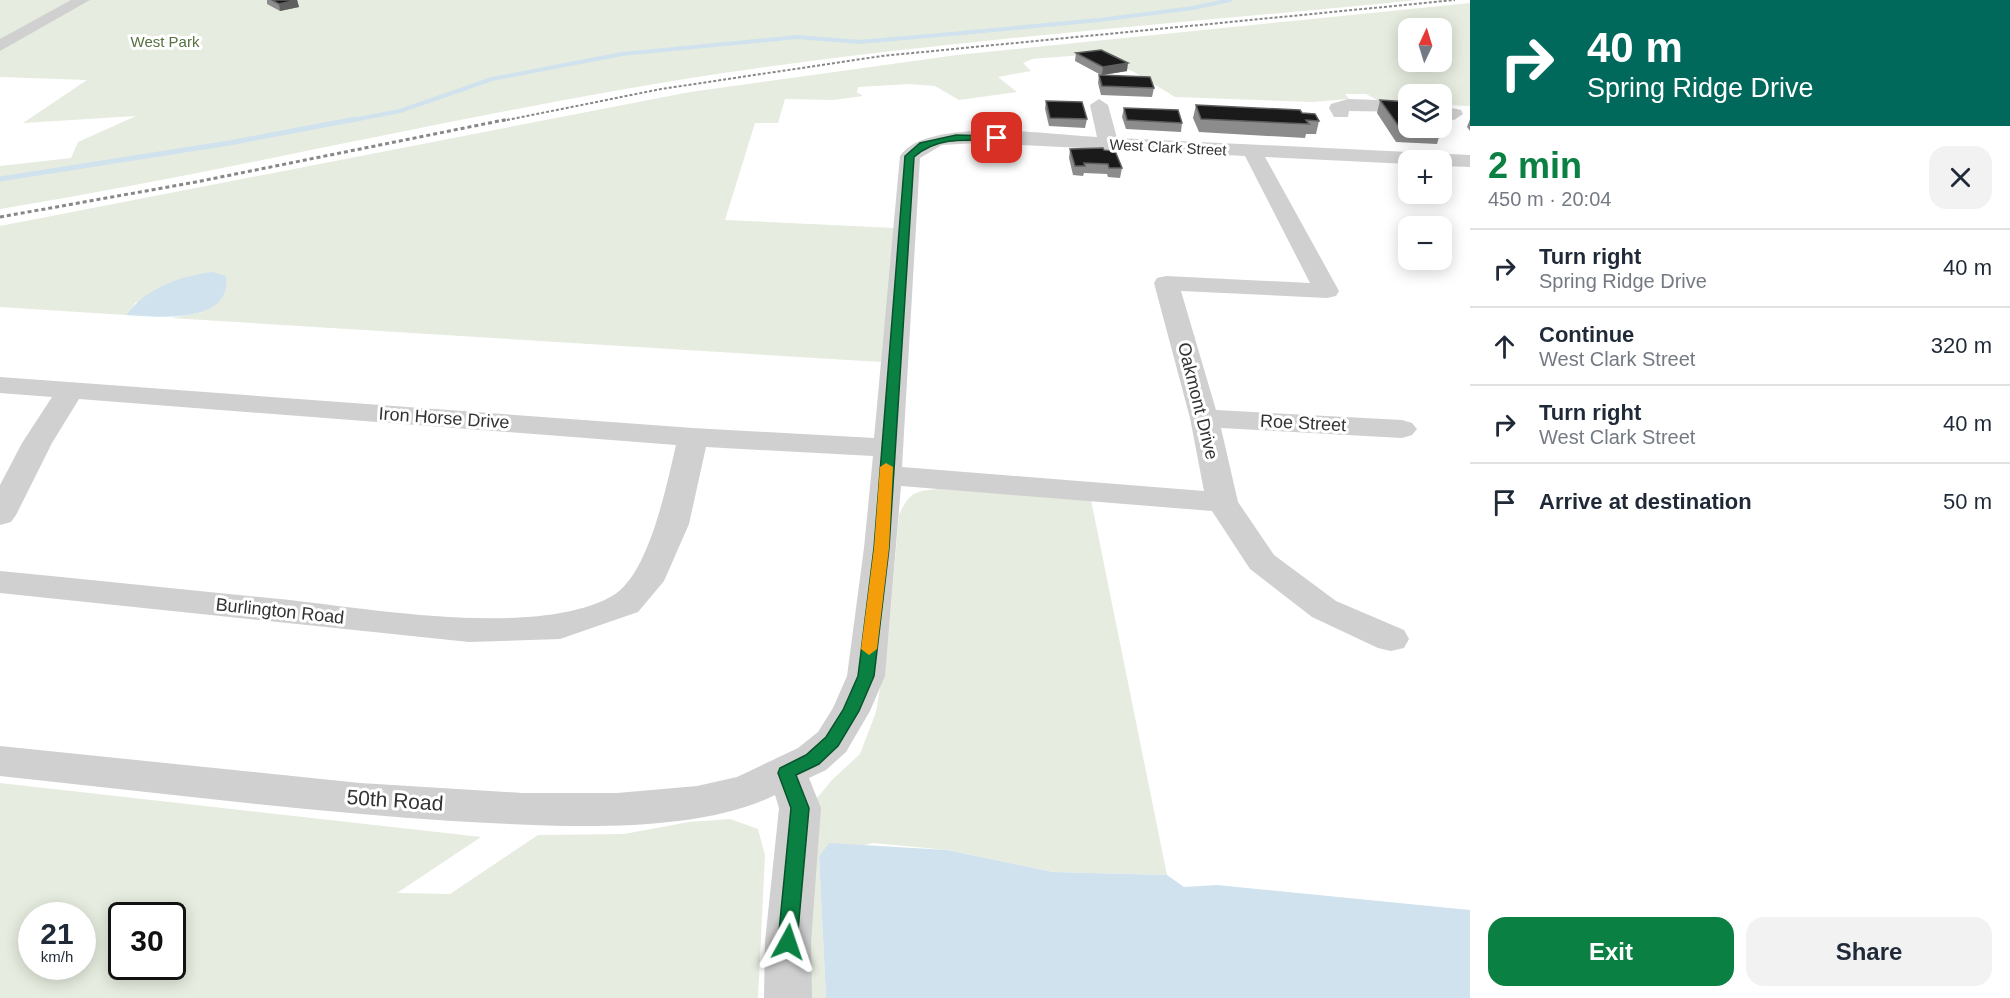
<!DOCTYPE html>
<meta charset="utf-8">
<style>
:root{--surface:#fff;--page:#f2f2f3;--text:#1f2937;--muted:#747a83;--line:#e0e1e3;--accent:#0b8043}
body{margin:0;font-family:Helvetica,sans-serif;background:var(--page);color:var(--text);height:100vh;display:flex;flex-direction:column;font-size:22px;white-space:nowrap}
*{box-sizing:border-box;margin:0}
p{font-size:20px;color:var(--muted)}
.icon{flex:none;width:33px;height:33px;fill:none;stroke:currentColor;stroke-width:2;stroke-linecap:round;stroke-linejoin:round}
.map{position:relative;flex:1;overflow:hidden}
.details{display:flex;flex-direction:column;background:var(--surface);width:540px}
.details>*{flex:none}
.top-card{background:#00695c;color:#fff;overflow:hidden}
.needle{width:39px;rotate:4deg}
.tools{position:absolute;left:1398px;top:18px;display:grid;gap:12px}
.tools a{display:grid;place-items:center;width:54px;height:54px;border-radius:12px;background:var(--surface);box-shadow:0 3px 15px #0003;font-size:30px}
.speed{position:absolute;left:18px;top:902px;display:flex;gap:12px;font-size:30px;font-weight:700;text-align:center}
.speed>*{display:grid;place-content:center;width:78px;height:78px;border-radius:50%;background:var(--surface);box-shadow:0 3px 15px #0003;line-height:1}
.speed small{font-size:15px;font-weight:400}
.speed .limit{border:3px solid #111;border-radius:9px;background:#fff;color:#111}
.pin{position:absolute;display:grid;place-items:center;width:51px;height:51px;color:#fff;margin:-26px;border-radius:12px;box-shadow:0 3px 9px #0006}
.me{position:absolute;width:66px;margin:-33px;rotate:5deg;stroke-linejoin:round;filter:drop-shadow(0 0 4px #0008)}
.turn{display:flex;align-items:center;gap:21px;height:126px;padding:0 18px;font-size:27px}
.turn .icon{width:78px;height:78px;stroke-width:2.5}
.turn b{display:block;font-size:42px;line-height:51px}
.round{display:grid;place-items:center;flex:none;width:63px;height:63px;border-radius:18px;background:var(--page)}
.headline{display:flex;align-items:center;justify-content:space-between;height:102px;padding:0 18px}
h1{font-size:36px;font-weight:700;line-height:45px;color:var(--accent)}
.primary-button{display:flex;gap:12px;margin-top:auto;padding:12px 18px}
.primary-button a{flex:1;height:69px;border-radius:18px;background:var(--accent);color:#fff;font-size:24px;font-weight:700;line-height:69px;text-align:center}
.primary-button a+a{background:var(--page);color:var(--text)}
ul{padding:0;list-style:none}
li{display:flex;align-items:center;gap:18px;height:78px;padding:0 18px;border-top:2px solid var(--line)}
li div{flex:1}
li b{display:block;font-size:22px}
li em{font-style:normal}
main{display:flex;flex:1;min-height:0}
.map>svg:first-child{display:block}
.green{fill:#e6ecdf;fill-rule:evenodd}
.water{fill:#cfe2ee}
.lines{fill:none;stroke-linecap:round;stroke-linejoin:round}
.stream-far1{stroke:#cfe2ee;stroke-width:4}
.stream{stroke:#cfe2ee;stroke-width:5}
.minor{fill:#d0d0d0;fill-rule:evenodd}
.rail-far1{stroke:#888;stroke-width:2;stroke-dasharray:3 2;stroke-linecap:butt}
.rail{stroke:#888;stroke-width:3;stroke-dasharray:4 3;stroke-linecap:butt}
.wall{fill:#8c8c8c}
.shaded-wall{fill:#5f5f5f}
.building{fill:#1a1a1a;stroke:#5f5f5f;stroke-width:1.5}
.route{fill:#0b8043;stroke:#07532c;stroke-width:1.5}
.slow{fill:#f59e0b}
.labels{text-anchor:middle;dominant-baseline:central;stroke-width:6;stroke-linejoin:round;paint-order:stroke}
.far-park-label{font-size:15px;fill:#56703f;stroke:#fff}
.far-street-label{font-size:15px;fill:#333;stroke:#fff}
.street-label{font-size:18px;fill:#333;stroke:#fff}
.near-street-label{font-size:21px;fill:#333;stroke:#fff}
</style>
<main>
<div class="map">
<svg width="1470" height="998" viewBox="0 0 1470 998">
<rect width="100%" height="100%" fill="#fff"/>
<g class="green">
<path d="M0,0H1418C1187,23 953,39 723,73C481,110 242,169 0,209V166L71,158L78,142L136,116L23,123L87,80L0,77Z"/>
<path d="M1470,3V106L1442,105V94H1408V104L1383,103L1366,94H1345L1349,99L1312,102L1175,97L1134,72L1096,54L1032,59L1023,63L1031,71L998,77L1017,92L959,100L935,86L909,84L858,87L857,92L863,96L833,100L785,99L778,123H755L725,220L895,228L881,362L171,318L203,312L136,302L126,315L0,307V226L690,92L957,55ZM1408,28H1442V62H1408Z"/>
<path d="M938,489L1091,500L1167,875L1053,872L947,850L873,843L819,857L826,998H807L812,804L832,780L860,754L876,712L888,640L899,515C909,493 914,491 938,489Z"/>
<path d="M0,783L481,837L397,893L450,894L538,835L624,834L689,822L730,819L758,829L765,855L758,998H0ZM32,915H82V966H32ZM122,915H172V966H122Z"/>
</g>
<g class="water">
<path d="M213,272L226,276C233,325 156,317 126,315C147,287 181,276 213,272Z"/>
<path d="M829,843L947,850L1053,872L1167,875L1184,887L1217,885L1470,910V998H826L819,857Z"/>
</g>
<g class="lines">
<path class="stream-far1" d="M348,121L400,111L492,79L622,54L797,37L860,42L962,33L1099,20L1193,8L1230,0"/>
<path class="stream" d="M0,179L229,143L356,119"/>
<g class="minor">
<path d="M71,0H90L0,51V39Z"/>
<path d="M1099,99L1108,105L1117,138L1470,155V167L1442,166V160H1408V164L1265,157L1339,291L1336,296L1327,298L1181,291L1216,410L1402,420L1412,423L1417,429L1412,435L1402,438L1221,428L1238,502L1274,555L1336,601L1404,630L1409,639L1404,648L1391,651L1378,648L1312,617L1250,569L1212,511L901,486L885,676L870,711L846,752L826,770L809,778L821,808L811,942L812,998H764L765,942L779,808L775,795C691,837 544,826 452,821C301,811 150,792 0,776V746L360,783L523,793H617L697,786L737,777L798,748L818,732L833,708L847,676L864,548L873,456L706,447L689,524L664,581L638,612L560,639L469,642L0,593V571C93,580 187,590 280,599C367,608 536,639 612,596C649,576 667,483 676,445L79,399L52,443L16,515L11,522L0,525V485L22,443L52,397L0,393V377L693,428L874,438L900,156C927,116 1052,135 1097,137L1090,105ZM978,143L1245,156L1310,283L1166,276L1157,278L1154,283L1190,418L1204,491L902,467L920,158L942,145Z"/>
<path d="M1348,99L1408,101V112L1349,111L1348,117H1334L1329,108L1331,104Z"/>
<path d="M1442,106L1461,110L1463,114L1454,120L1442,118Z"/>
</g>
<path class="rail-far1" d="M502,121L661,89L882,56L1455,0"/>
<path class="rail" d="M0,217L196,182L509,119"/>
</g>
<g class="wall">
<path d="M267,0H297L299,7L280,11L267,4Z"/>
<path d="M1076,53L1127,71L1103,75L1154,88L1152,97L1101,95L1098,83L1099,75H1101L1075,61Z"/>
<path d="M1380,100L1441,130L1437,144L1396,142L1377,113Z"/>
<path d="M1046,101L1087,119L1085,128L1049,126L1045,109Z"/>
<path d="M1196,105L1302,113L1319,121L1316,134H1306L1305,138L1199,132L1193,118Z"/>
<path d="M1124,108L1182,123L1181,132L1126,129L1122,117Z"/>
<path d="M1470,119V131L1467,127Z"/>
<path d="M1070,149L1104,150L1122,168L1120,178L1108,177L1107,174L1084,173L1083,176L1073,175L1069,158Z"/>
</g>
<g class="shaded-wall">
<path d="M297,0L299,7L280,11L279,4Z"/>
<path d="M1128,63L1127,71L1102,75L1103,67Z"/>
</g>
<g class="building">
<path d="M272,0H297L279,4Z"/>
<path d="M1101,50L1128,63L1103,67L1076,53Z"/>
<path d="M1099,75L1150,77L1154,88L1102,86Z"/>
<path d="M1380,100L1408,102V128H1439L1441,130L1400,128Z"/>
<path d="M1046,101L1082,102L1087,119L1050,118Z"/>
<path d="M1196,105L1300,110L1302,113L1315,114L1319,121L1306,120L1309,124L1201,119Z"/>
<path d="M1124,108L1178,110L1182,123L1127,120Z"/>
<path d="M1103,148L1104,150L1115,151L1122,168H1109L1108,164L1084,163L1085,166H1075L1070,149Z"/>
</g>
<path class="route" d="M956,135L997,136L1001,138L997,141C967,140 938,136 914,157L889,548L874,676L859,711L838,746L819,764L796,775L809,808L797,942L795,948L788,951L780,948L778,942L791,808L778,773L780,768L806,755L826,737L843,710L858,676L874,548L905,156L920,143Z"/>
<path class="slow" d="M886,463L893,467L889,548L877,649L869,655L861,649L874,548L880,467Z"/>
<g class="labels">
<g class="far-park-label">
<text x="165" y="41">West Park</text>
</g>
<g class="far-street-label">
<text transform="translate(1168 147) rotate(3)">West Clark Street</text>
</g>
<g class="street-label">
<text transform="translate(1198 401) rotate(76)">Oakmont Drive</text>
<text transform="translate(444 418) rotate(4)">Iron Horse Drive</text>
<text transform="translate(1303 423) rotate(3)">Roe Street</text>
<text transform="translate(280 611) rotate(6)">Burlington Road</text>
</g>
<g class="near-street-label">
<text transform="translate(395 800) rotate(4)">50th Road</text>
</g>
</g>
</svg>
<div class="tools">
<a><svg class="needle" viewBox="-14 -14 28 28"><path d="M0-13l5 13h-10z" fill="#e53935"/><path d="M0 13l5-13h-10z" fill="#747a83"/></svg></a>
<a><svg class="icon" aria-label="layers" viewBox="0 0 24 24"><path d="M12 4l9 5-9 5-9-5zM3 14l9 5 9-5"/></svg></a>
<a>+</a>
<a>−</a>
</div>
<div class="speed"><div>21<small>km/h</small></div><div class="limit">30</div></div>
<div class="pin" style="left:997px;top:138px;background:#d93025"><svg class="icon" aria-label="arrive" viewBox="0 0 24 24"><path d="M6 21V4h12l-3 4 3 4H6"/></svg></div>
<svg class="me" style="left:788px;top:942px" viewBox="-20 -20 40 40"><path d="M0-17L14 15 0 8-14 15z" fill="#0b8043" stroke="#fff" stroke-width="4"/></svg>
</div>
<section class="details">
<div class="top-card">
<div class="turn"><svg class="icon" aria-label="right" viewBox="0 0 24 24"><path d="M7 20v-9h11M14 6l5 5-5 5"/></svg><div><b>40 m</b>Spring Ridge Drive</div></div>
</div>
<div class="headline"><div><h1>2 min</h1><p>450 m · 20:04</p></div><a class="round"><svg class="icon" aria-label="close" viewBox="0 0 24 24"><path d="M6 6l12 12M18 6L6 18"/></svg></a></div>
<ul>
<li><svg class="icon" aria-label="right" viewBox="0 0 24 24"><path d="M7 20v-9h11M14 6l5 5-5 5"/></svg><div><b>Turn right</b><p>Spring Ridge Drive</p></div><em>40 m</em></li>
<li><svg class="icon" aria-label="ahead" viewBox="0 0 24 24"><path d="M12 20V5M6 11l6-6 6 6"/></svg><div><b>Continue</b><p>West Clark Street</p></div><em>320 m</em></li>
<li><svg class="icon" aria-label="right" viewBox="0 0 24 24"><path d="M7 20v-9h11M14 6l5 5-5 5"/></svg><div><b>Turn right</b><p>West Clark Street</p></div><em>40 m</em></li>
<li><svg class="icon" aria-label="arrive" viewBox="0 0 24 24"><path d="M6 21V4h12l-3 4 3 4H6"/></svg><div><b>Arrive at destination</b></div><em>50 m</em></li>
</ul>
<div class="primary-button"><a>Exit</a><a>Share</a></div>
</section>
</main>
